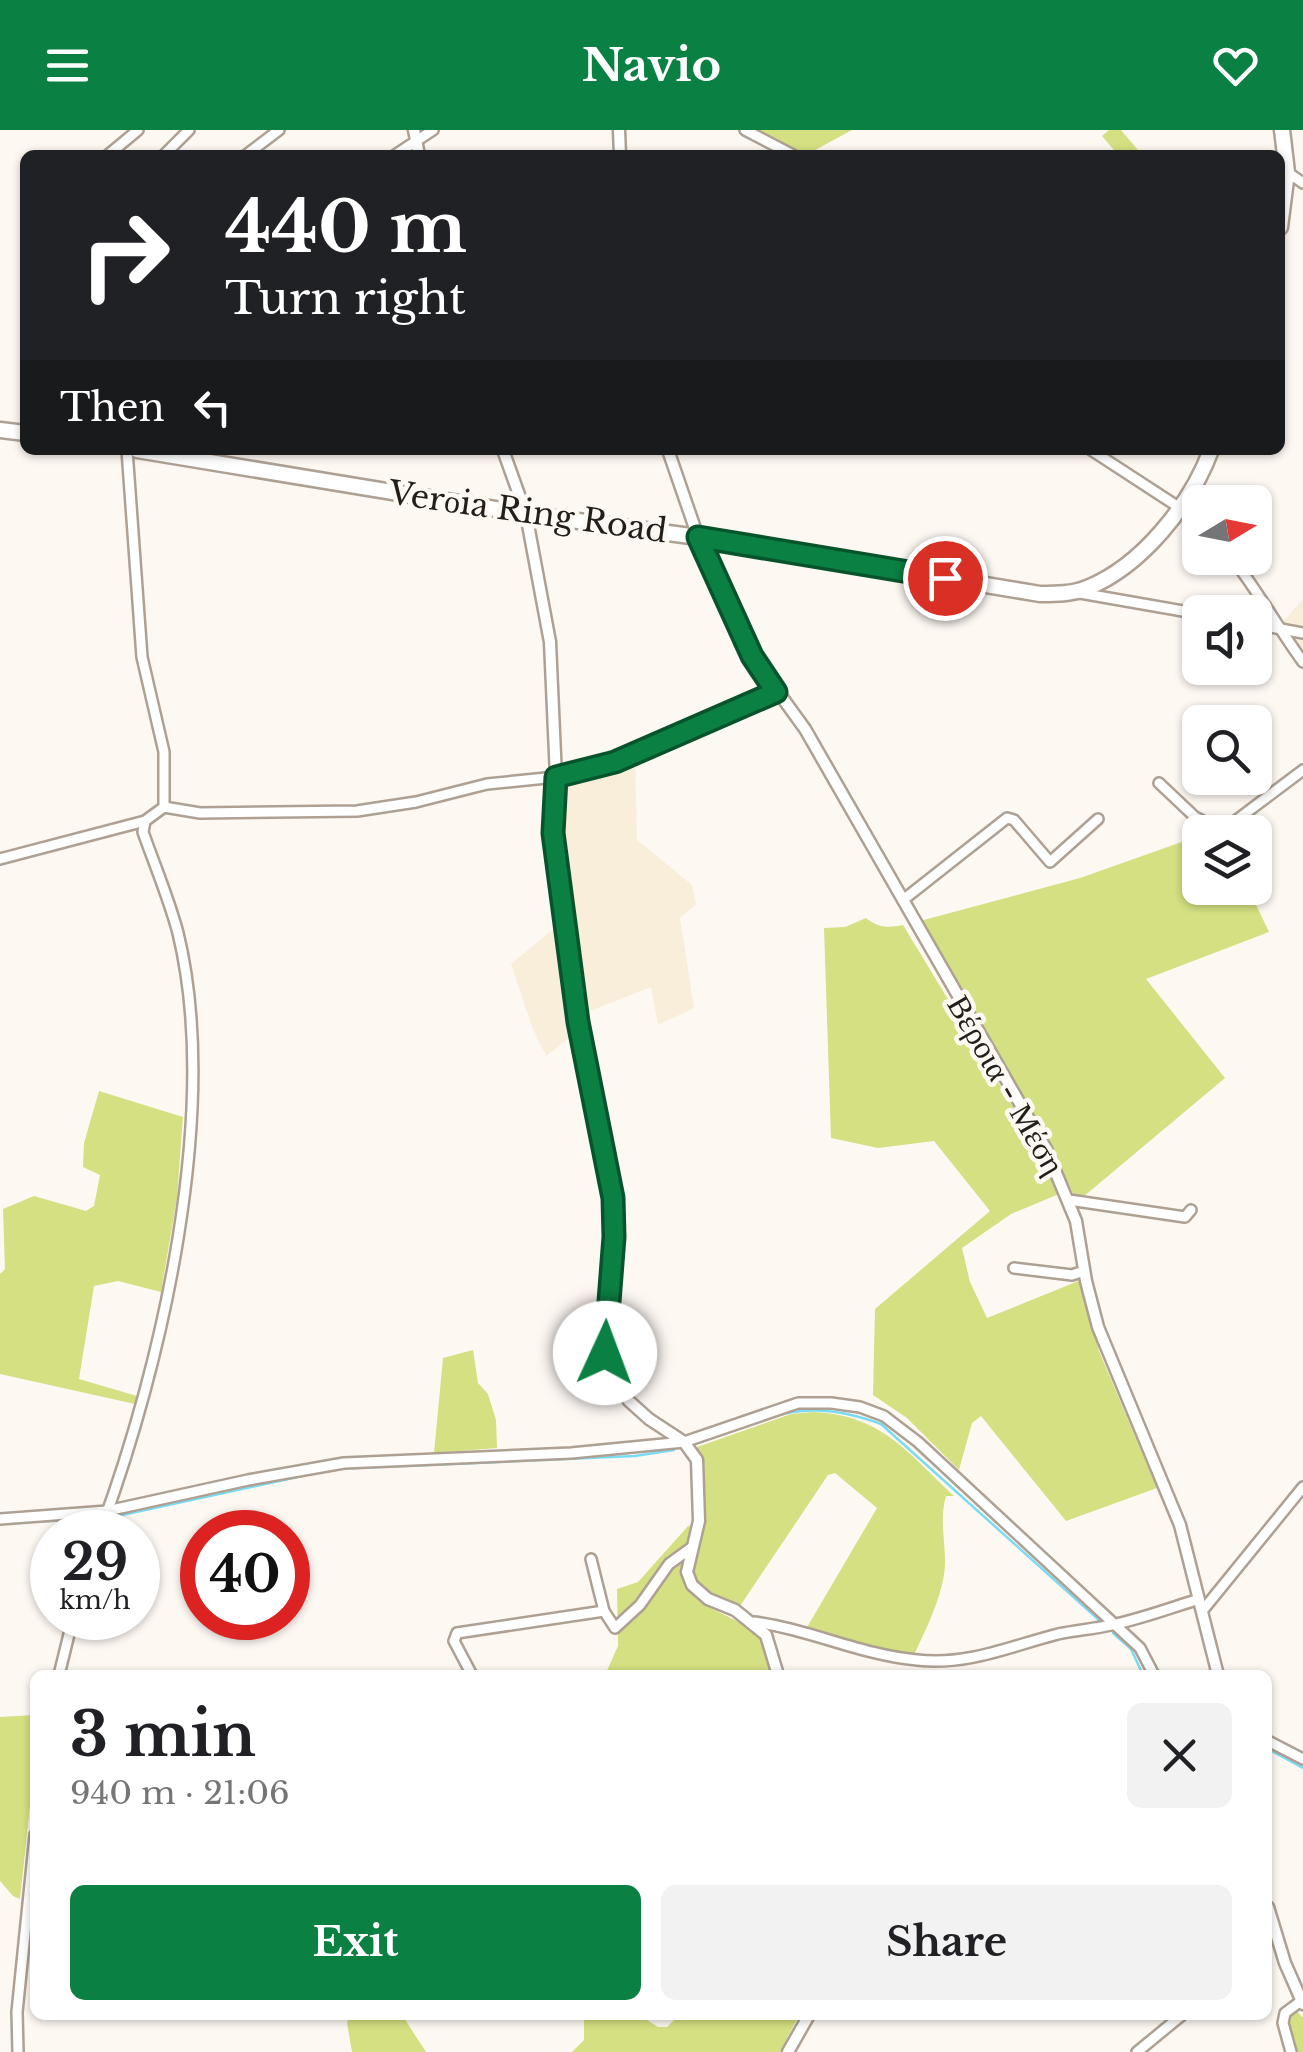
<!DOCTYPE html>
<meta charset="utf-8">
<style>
:root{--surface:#fff;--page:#f2f2f2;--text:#202124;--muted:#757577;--accent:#0b8043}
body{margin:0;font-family:"Libre Baskerville",serif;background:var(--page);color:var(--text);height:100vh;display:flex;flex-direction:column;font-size:38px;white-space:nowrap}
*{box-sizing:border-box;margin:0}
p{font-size:32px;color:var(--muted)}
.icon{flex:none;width:55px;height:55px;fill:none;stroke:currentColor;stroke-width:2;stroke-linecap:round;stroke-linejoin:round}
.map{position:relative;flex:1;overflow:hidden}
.sheet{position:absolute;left:30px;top:1540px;width:1242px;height:350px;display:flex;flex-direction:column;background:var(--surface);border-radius:15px;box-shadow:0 2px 8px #0004}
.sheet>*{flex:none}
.top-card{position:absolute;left:20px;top:20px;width:1265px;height:305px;border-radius:15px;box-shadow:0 2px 8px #0004;background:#202124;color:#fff;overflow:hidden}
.needle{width:65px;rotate:80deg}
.fabs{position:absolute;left:1182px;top:355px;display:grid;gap:20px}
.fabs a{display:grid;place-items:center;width:90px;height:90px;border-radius:15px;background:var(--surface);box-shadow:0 2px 8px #0004;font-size:50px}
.speed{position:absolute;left:30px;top:1380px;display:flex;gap:20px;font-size:50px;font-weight:700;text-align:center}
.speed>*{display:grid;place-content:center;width:130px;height:130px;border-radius:50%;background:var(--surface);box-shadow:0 2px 8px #0004;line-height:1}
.speed small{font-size:25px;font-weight:400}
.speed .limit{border:15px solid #d22;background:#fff;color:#111}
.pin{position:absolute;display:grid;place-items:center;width:85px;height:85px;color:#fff;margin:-42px;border:5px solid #fff;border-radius:50%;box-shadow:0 2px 10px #0007}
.me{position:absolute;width:110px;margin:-55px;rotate:2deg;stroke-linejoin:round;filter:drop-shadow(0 0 8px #0008)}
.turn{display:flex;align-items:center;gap:35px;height:210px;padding:0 40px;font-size:45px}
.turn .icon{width:130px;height:130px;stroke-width:2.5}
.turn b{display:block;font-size:70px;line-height:85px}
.then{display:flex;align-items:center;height:95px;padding:0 40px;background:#0003;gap:20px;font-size:38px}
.round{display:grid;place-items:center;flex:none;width:105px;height:105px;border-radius:15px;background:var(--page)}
.headline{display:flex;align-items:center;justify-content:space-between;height:170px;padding:0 40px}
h1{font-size:60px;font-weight:800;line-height:75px}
.cta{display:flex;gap:20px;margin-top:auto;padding:20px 40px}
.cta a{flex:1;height:115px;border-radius:15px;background:var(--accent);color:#fff;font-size:40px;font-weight:800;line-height:115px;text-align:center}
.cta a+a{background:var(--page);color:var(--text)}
header{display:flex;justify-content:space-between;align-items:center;height:130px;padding:0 40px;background:var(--accent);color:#fff;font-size:45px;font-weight:800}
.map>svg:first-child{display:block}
.industrial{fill:#f9eed9}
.green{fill:#d4e081}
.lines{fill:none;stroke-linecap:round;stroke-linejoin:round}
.stream{stroke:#79dcf5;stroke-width:2.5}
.minor-casing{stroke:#aea194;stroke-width:14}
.tertiary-casing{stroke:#aea194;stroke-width:15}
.primary-casing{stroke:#aea194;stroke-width:19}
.minor{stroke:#fff;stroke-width:9}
.tertiary{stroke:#fff;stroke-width:10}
.primary{stroke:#fff;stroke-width:14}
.route-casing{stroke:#07532c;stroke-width:25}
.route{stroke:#0b8043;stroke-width:18}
.labels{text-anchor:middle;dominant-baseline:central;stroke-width:9;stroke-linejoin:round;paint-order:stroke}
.street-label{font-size:32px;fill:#231e1a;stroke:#fef8f3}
</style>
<header><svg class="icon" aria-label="menu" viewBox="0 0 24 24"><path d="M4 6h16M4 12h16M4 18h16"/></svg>Navio<svg class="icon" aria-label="heart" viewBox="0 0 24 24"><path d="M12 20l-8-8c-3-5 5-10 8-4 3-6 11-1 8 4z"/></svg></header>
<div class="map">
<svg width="1303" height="1922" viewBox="0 0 1303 1922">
<rect width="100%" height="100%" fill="#fef8f3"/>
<g class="industrial">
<path d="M1303,469V541L1274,502Z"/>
<path d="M635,627L637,710L692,755L696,774L680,788L694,878L658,895L651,857L580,885L573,842L557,662Z"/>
<path d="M556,797L570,907L546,926L532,897L511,834Z"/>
</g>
<g class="green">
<path d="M758,0H852L806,25Z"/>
<path d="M1109,0H1121L1138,20L1132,25H1118L1102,6Z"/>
<path d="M1193,708L1200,717V758H1248L1269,802L1146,849L1225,948L1083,1067L1074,1065L1046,1008L920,791L1080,748Z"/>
<path d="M866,788C878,798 888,798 903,795L1032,1008L1059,1064L1011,1084L962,1118L970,1152L987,1188L1081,1150L1099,1221L1157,1358L1066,1391L981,1286L972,1293L959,1340L907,1288L873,1265L875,1179L990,1081L934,1011L878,1018L831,1008L824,798L845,797Z"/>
<path d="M99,961L183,987L177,1068L161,1162L118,1151L94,1156L79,1249L137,1266L135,1274L0,1244V1144L5,1139L3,1079L34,1066L86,1081L94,1076L100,1045L83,1037L84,1013Z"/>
<path d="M473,1220L478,1253L488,1264L496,1290L497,1318L434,1323L443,1228Z"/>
<path d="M813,1282C882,1285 907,1322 954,1366H946C938,1393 948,1418 944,1445C939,1474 925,1501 913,1527L806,1499L877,1378L835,1343L828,1345L738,1479C722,1472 692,1463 691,1442C690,1428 699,1409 702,1396C707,1370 704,1342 697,1317L791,1284Z"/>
<path d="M689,1395L691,1400C689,1412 683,1426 683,1438C682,1485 746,1480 764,1515C769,1523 770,1536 773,1545H605L618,1516L617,1459L638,1452Z"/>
<path d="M35,1585V1629L20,1769L13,1766L0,1751V1587Z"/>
<path d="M1295,1879L1303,1888V1922H1294L1286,1897L1287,1886Z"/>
<path d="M350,1885H402L426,1922H352L347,1893Z"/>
<path d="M584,1885H639L658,1897H667L679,1885H799L780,1922H572L584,1910Z"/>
</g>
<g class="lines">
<g class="stream">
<path d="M695,1314C770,1288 801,1265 881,1294L1099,1490"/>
<path d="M113,1387L334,1339L635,1326L674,1320"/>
<path d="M3,1393L97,1389"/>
<path d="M1113,1503L1131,1519L1143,1545"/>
<path d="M1268,1619L1303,1638"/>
</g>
<defs>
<g id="minor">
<path d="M745,0L793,25"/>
<path d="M108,25L138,0"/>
<path d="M164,25L189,0"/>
<path d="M246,25L279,0"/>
<path d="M395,25L433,0"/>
<path d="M1287,42L1303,53"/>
<path d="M1091,320L1200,391"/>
<path d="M1232,428C1258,461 1278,498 1303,532"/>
<path d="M1080,463L1200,484"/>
<path d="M1255,494L1303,503"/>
<path d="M1159,653L1195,687L1222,701L1303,640"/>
<path d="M164,677L200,683L357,681L416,672L487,654L556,647L615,632L775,562"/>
<path d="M0,729L145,691"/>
<path d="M903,770L1007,688L1014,690L1050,732L1098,689"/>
<path d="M1069,1070L1185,1087L1191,1080"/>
<path d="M1014,1138L1072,1145L1084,1141"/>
<path d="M0,1389L107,1381L248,1350L344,1333L571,1323L684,1312L798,1273H831L860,1277L884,1286L918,1312L1140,1518L1154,1545"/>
<path d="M100,1402C162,1235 221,980 178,803C169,769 155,736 143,702L145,691L164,677V622L142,527L127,320"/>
<path d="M591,1429L604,1481L615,1498L640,1475L669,1434L691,1418"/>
<path d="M1203,1480L1303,1357"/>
<path d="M754,1492C809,1499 861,1525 917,1530C967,1536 1011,1516 1058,1504C1076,1500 1094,1499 1111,1495C1141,1489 1170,1478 1199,1469"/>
<path d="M59,1545L73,1488"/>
<path d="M472,1545L454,1511L457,1503L604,1481"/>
<path d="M1268,1611L1303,1629"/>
<path d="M18,1922L17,1882L35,1705"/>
<path d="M1137,1922L1182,1885"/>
<path d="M1291,1922L1283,1893L1285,1883L1301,1871"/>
</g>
<g id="tertiary">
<path d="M414,0L419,25"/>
<path d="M619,0L620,25"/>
<path d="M503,320L526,384L550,512L556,647L553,681L555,725L583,926L610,1048L615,1089L605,1201L610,1244L629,1271L649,1289L684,1312L697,1330L699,1391L687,1442L692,1455L708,1469L735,1480L766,1505L778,1545"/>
<path d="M668,320L698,407L752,526L805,599L1046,1019L1076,1091L1086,1151L1098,1197L1180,1395L1218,1545"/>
<path d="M1268,1777L1285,1833L1303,1874"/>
<path d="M788,1922L809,1885"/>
</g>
<g id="primary">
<path d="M1280,97L1287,42L1282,0"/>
<path d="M0,300L25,303"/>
<path d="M137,320L526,384L698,407L1040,464C1056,464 1072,464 1087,458C1142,436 1191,374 1211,320"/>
</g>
</defs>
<use href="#minor" class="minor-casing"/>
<use href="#tertiary" class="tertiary-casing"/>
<use href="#primary" class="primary-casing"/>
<use href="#minor" class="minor"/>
<use href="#tertiary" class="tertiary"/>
<use href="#primary" class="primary"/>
</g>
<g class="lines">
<defs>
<path id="route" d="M605,1223L614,1107L613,1068L578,892L553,703L556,647L615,632L776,562L752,526L698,407L945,448"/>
</defs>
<use href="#route" class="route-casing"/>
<use href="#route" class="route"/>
</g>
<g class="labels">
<g class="street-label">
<text transform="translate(528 382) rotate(8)">Verοia Ring Road</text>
<text transform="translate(1006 955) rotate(60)">Βέροια - Μέση</text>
</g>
</g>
</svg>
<div class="fabs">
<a><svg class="needle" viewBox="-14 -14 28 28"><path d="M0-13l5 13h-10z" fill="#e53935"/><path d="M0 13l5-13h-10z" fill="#757577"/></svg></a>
<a><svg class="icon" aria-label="sound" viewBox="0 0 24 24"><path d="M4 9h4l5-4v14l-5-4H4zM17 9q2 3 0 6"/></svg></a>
<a><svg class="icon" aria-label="search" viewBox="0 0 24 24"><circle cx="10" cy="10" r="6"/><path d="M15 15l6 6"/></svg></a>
<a><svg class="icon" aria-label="layers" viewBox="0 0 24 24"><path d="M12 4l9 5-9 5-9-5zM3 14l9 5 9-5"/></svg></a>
</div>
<div class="speed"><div>29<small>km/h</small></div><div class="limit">40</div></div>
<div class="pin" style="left:945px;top:448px;background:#d93025"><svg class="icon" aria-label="arrive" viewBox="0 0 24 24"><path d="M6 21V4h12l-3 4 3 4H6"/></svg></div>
<svg class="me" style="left:605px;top:1223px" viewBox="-20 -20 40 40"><circle r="19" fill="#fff"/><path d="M0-13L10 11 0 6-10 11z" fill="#0b8043"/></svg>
<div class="top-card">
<div class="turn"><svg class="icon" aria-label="right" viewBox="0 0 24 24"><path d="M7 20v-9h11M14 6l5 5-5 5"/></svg><div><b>440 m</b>Turn right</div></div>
<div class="then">Then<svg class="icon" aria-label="left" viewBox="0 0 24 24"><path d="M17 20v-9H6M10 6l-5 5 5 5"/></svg></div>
</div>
<section class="sheet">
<div class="headline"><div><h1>3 min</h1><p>940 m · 21:06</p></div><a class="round"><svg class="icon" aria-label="close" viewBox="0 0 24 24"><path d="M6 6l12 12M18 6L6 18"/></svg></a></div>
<div class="cta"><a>Exit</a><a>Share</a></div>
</section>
</div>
